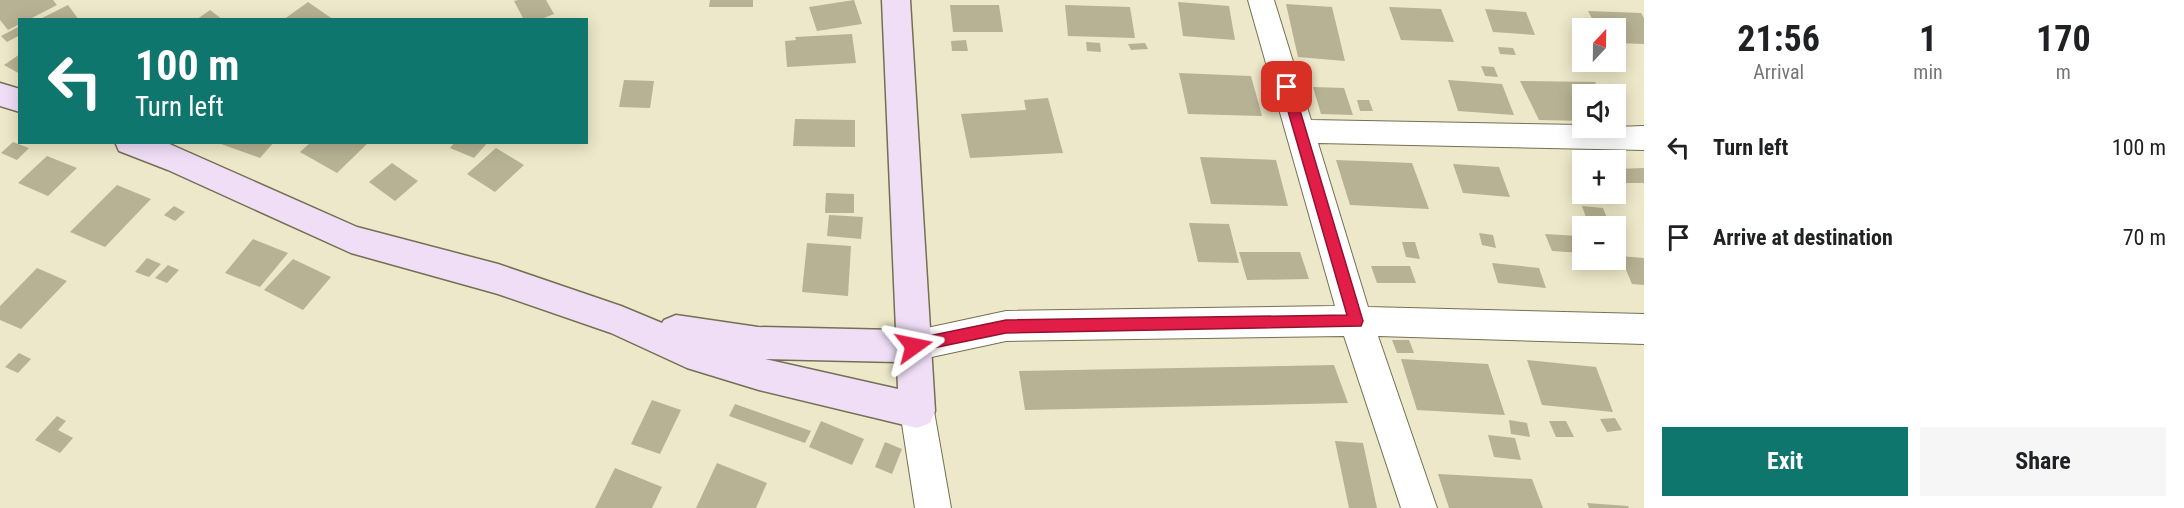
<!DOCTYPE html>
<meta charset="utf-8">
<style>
:root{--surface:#fff;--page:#f6f6f6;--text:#202124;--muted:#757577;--accent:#0f766e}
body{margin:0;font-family:"Roboto Condensed",sans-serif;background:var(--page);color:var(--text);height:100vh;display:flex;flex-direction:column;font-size:22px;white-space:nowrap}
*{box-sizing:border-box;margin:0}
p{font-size:20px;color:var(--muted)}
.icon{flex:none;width:33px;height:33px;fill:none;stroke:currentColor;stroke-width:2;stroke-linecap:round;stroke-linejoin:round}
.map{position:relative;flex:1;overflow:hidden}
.side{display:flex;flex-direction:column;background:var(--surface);width:540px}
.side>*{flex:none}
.hud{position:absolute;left:18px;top:18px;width:570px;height:126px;border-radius:0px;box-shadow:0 3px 15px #0003;background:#0f766e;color:#fff;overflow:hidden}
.needle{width:39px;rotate:22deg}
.fabs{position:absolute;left:1572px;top:18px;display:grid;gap:12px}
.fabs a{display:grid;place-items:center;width:54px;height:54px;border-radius:0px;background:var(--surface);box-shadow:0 3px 15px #0003;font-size:30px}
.pin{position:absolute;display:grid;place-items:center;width:51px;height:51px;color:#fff;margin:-26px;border-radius:12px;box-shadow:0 3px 9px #0006}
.me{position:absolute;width:66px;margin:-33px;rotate:78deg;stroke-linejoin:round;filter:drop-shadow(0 0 4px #0008)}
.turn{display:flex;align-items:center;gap:21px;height:126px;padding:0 18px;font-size:27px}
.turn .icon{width:78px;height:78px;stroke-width:2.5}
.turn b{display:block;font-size:42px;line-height:51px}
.eta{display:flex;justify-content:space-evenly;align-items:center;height:102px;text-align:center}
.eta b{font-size:36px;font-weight:700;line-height:42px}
.cta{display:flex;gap:12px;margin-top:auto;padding:12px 18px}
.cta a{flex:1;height:69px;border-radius:0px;background:var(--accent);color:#fff;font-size:24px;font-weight:700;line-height:69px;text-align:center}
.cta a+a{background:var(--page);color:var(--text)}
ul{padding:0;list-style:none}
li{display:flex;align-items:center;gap:18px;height:90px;padding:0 18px}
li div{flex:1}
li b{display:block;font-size:22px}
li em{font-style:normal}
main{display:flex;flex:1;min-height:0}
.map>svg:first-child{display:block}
.building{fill:#b7b294}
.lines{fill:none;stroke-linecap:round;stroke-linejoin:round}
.street-casing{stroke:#747053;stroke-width:2}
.secondary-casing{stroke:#747053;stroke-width:3}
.street{fill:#fff;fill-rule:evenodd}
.secondary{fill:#f0def7;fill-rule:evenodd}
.route{fill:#e11d48;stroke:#92132f;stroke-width:1.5}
</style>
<main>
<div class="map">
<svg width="1644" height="508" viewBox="0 0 1644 508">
<rect width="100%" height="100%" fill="#ede8c9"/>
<g class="building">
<path d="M0,0H53L57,5L28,20H20V24L8,30L0,20Z"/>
<path d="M518,0H546L554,14L539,20H524L514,1Z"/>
<path d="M710,0H753V7H709Z"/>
<path d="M854,0L862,24L817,31L809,7Z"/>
<path d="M308,2L334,20H283Z"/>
<path d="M1178,2L1229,6L1235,40L1183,36Z"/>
<path d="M1286,4L1332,7L1345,61L1298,57Z"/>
<path d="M68,5L79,20H38Z"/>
<path d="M950,5H999L1003,32H953Z"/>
<path d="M1065,5L1130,7L1135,38L1068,36Z"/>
<path d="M1389,7L1441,9L1454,42L1401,40Z"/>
<path d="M1485,9L1526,12L1535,35L1493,32Z"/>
<path d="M210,10L223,20H196Z"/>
<path d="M1588,11L1641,13L1644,18V44L1616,43V28H1597Z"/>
<path d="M20,26V35L7,42L1,36Z"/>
<path d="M852,34L856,63L787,67L785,41L796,40L795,37Z"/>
<path d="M966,40L968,51H952L951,41Z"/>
<path d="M1086,42L1100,43L1101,52L1087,51Z"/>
<path d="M1145,43L1148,49L1131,50L1128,44Z"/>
<path d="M1498,47L1513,48L1516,55L1500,54Z"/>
<path d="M20,54V74L4,65Z"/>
<path d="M1481,66L1494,67L1498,77L1485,76Z"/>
<path d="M1179,73L1251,76L1262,116L1188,114Z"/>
<path d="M624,80L654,81L650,108L619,107Z"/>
<path d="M1448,80L1502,84L1514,115L1458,111Z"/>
<path d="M1520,81L1595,82L1602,94H1582V121L1539,120Z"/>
<path d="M1313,87L1344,88L1353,115L1321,114Z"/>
<path d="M1048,98L1063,153L970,158L961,114L1026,110L1024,100Z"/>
<path d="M1357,100H1369L1373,111H1360Z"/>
<path d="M795,119L855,120V147L793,146Z"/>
<path d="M13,142L29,148L17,160L1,153Z"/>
<path d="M223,142H274L260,158L221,144Z"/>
<path d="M311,142H369L337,173L300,152Z"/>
<path d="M455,142H488L474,158L450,148Z"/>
<path d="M496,148L524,165L495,192L467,174Z"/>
<path d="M47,156L77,168L48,196L18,183Z"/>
<path d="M1200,157L1276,160L1288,206L1211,204Z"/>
<path d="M1336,160L1412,163L1429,209L1350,205Z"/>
<path d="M392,163L418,181L395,201L369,182Z"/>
<path d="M1453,164L1499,167L1510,197L1463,193Z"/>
<path d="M1644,168V183H1617L1616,180V169Z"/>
<path d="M117,185L151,199L105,247L70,232Z"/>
<path d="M826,193L854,194V213H825Z"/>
<path d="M174,206L185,212L175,221L164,215Z"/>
<path d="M1582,206L1603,208L1610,226H1589Z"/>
<path d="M829,215L863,217L861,239L827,236Z"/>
<path d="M1189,223L1229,224L1239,263L1198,262Z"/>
<path d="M1479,233L1493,235L1496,248L1482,245Z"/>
<path d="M1545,234L1579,236L1582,253L1552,251Z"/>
<path d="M253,239L288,253L260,287L225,273Z"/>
<path d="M1402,242H1415L1420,259L1406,257Z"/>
<path d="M807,243L851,246L848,296L802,292Z"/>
<path d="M1239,252H1300L1309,279L1247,280Z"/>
<path d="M1620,256L1644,258V285L1632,284Z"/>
<path d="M147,258L161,264L149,277L135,272Z"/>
<path d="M293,259L331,277L303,310L264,290Z"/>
<path d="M1492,263L1539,268L1546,288L1498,283Z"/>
<path d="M168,265L179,270L167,283L155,278Z"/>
<path d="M1371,266H1410L1416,283H1377Z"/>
<path d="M37,268L67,281L21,329L0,320V306Z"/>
<path d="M1392,340H1409L1414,353H1397Z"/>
<path d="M19,353L31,359L18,373L5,367Z"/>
<path d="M1401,359L1488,364L1505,415L1417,410Z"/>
<path d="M1527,360L1596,367L1613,412L1542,405Z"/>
<path d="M1334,365L1348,403L1025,410L1019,371Z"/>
<path d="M652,400L681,410L660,454L631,444Z"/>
<path d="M735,404L811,431L805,443L729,416Z"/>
<path d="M57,416L66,421L58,430L73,438L60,453L35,440Z"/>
<path d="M1615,418L1622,430L1607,432L1600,419Z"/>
<path d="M1509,420L1527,423L1530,437L1511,434Z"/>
<path d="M821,421L864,439L852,465L809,447Z"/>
<path d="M1549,421H1566L1574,437H1556Z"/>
<path d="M1488,435L1515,438L1521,460L1494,457Z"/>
<path d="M1335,441L1363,443L1377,508H1349Z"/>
<path d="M885,442L902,449L892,474L875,467Z"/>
<path d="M717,463L767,483L756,508H696Z"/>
<path d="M615,468L662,487L652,508H595Z"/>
<path d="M1438,474L1532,479L1543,508H1449Z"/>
<path d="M1587,503L1628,506L1629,508H1589Z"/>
</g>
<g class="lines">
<defs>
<g id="street">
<path d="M1248,0H1274L1311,120L1582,125V128L1644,126V150L1318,143L1368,307L1644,314V344L1378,336L1437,508H1401L1344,336L1006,341L913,361L901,357L896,346L901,335L913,331L1006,311L1335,306Z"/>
<path d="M917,395L929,399L934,411L951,508H915L900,411L905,399Z"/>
</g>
<g id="secondary">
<path d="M882,0H910L935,411L930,423L917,428L759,390L687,368L611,333L498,294L351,253L168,170L119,151L115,142H165L357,227L498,264L621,306L662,323L664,320L676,315L758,327L896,330ZM765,359L897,362L898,389Z"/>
<path d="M0,83L20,89V112L0,106Z"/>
</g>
</defs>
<use href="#street" class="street-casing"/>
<use href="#secondary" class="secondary-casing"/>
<use href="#street" class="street"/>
<use href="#secondary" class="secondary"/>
</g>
<path class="route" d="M1287,83L1293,87L1363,321L1361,326L1006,333L914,352L908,351L906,346L908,341L914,339L1006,320L1347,315L1281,87Z"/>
</svg>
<div class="fabs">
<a><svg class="needle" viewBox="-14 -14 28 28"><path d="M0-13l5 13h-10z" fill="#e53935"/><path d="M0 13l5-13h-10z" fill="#757577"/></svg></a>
<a><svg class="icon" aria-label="sound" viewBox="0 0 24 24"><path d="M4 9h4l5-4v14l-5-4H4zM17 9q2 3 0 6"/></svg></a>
<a>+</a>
<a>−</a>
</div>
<div class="pin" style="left:1287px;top:87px;background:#d93025"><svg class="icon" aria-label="arrive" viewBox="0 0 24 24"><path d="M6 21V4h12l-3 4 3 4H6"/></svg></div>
<svg class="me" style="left:914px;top:346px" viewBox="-20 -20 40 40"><path d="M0-17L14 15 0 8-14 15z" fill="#e11d48" stroke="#fff" stroke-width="4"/></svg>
<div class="hud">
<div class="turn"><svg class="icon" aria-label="left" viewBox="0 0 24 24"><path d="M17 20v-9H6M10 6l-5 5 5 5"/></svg><div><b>100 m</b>Turn left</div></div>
</div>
</div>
<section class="side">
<div class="eta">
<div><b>21:56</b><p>Arrival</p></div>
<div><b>1</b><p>min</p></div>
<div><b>170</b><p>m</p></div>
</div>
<ul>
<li><svg class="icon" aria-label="left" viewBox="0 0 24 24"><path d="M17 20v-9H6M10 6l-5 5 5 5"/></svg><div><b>Turn left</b></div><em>100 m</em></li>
<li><svg class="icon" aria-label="arrive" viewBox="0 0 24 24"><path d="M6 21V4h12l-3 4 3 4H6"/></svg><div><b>Arrive at destination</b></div><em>70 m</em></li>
</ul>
<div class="cta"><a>Exit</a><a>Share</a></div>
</section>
</main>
